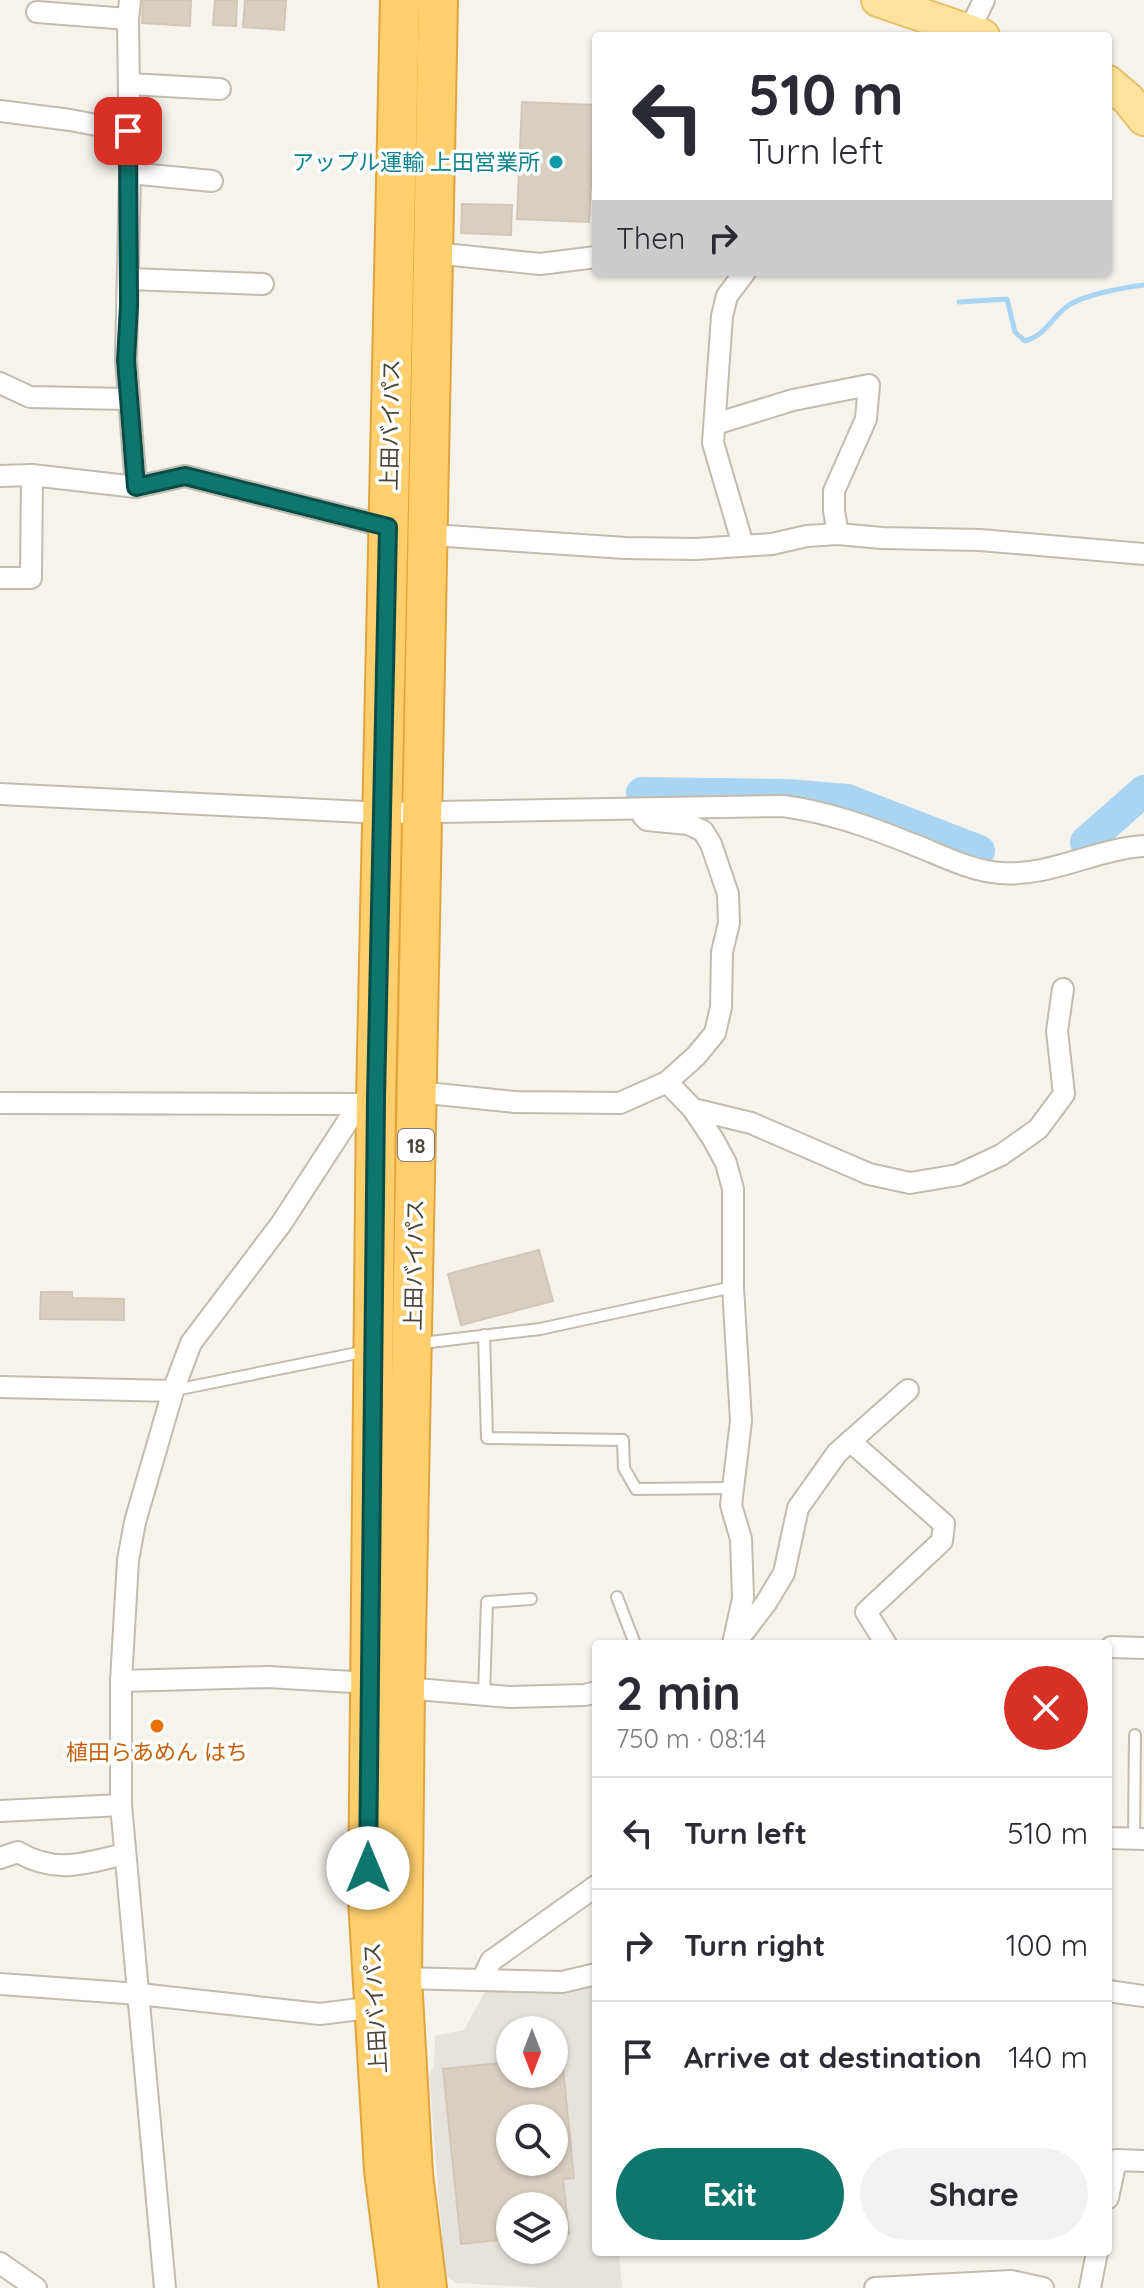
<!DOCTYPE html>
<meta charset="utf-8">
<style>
:root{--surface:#fff;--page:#f2f2f3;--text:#2b2b33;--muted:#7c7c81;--line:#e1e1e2;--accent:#0f766e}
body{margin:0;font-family:Quicksand,"Noto Sans JP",sans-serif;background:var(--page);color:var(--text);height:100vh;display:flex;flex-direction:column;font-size:30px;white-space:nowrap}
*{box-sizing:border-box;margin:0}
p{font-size:26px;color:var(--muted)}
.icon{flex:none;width:44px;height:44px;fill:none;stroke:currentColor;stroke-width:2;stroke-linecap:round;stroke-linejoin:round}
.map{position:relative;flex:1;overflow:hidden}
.panel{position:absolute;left:592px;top:1640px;width:520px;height:616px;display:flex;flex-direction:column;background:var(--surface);border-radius:8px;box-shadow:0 2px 6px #0004}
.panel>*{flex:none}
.guide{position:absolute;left:592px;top:32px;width:520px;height:244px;border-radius:8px;box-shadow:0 2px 6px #0004;background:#fff;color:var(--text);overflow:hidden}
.needle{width:52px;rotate:180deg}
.controls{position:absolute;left:496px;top:2016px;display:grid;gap:16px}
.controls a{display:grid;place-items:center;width:72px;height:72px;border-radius:50%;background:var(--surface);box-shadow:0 2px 6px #0004;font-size:40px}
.pin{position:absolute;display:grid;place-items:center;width:68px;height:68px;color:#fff;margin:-34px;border-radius:16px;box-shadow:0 4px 12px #0006}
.me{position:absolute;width:88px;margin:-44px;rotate:0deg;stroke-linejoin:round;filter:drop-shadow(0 0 6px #0008)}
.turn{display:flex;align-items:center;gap:28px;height:168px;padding:0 24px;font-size:36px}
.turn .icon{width:104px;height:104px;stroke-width:2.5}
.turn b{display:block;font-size:56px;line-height:68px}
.then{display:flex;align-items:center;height:76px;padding:0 24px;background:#0003;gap:16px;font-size:30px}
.round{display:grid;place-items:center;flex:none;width:84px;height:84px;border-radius:42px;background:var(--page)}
.overview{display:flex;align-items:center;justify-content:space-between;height:136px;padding:0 24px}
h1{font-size:48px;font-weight:800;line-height:60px}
.action{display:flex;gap:16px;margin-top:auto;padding:16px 24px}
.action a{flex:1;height:92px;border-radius:48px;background:var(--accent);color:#fff;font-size:32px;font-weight:800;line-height:92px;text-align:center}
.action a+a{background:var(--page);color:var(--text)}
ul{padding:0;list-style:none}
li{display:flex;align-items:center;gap:24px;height:112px;padding:0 24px;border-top:2px solid var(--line)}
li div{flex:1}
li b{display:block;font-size:30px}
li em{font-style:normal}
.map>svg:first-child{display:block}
.industrial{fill:#e6e2dd;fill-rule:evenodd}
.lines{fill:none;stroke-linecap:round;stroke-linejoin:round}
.stream{stroke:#a9d4f2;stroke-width:5}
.river{stroke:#a9d4f2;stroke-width:32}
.building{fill:#d8cfc1;stroke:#d3c7b4;stroke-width:2;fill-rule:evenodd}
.lane-casing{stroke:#c2bbae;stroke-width:14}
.street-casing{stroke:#c2bbae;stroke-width:24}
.primary-casing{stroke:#e6c16a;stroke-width:36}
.highway-casing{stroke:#e0a43c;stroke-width:42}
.lane{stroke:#fff;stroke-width:10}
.street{stroke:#fff;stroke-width:20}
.primary{stroke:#ffe39c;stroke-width:32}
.highway{stroke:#ffcf6e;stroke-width:38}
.route-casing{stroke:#0a4d48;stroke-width:20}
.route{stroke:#0f766e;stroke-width:14}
.culture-dot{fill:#0f9aa8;stroke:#fff;stroke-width:3}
.food-dot{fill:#e8710a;stroke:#fff;stroke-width:3}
.labels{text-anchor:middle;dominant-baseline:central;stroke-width:7;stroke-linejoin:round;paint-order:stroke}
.shield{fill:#fff;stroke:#817c74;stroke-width:2}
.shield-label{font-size:20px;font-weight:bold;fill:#4b4439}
.culture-label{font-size:22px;fill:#0d838f;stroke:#fff;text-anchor:end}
.street-label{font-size:22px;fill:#4b4439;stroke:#fff}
.food-label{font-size:22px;fill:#c56008;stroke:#fff}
</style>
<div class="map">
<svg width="1144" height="2288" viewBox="0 0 1144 2288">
<rect width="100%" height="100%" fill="#f6f3ec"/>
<path class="industrial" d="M596,1983V2252H619L622,2288H543L456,2283L445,2275L429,2075L434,2065L435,2036L464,2030L487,1988ZM510,2030H554V2074H510ZM510,2118H554V2162H510ZM510,2206H554V2250H510Z"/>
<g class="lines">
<path class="stream" d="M959,302L1007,299L1015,332L1025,341C1048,334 1051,317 1069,305C1084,295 1126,287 1144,285"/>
<g class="river">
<path d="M642,793L787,795L847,800L979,851"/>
<path d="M1086,842L1144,791"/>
</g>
</g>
<g class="building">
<path d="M143,0H191L190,26L142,23Z"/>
<path d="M215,0H237L236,26L213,25Z"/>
<path d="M245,0H286L284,30L243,27Z"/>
<path d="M522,102L595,105L589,222L517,219Z"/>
<path d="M462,204L512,205L511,235L461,233Z"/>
<path d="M539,1250L553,1301L461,1325L448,1274Z"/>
<path d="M41,1292H72V1298L124,1299V1320L40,1319Z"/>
<path d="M562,2057L574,2178L563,2179L569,2234L554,2235V2206H510V2239L461,2244L443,2069L510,2062V2074H554V2058ZM510,2118H554V2162H510Z"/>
</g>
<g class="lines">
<defs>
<g id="lane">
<path d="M484,1335L487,1438L623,1440L624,1468L636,1489L733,1488"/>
<path d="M422,1343L540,1329L733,1287"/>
<path d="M175,1390L357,1353"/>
<path d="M617,1597L635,1644"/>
<path d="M484,1695L487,1602L531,1599"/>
<path d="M1134,1839L1135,1735"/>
</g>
<g id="street">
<path d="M130,0L128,19L130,173L126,360L136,487"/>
<path d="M37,12L128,19"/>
<path d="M969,31L984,0"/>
<path d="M129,84L220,89"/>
<path d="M0,111L70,120L128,131"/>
<path d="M130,173L212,181"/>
<path d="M434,253L540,264L596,257"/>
<path d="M129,279L263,284"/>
<path d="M0,383L30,397L127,399"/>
<path d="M715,424L793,400L869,385L866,419L834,491V511L838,534"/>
<path d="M0,476L32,475L136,487L185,476L388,527"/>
<path d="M429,533L447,536L625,548L696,549L772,544L807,536L838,534L882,538L980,540L1144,554"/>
<path d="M743,545L713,443L722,316L727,296L745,272"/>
<path d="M0,578H31L32,475"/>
<path d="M0,794L383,813L783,806C828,812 870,827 912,844C939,854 970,871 1000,873C1050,877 1095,849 1144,846"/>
<path d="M667,1082L693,1109L713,1139L726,1163L733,1189V1287L741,1421L731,1505L741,1539L743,1598L733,1644"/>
<path d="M417,1092L515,1102L620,1103L667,1082L696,1056L715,1033L721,1007L722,952L729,923L728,894L711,844L703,831L688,824L647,820L643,816"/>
<path d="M0,1103L359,1104L368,1101"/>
<path d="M693,1109L751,1123L869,1174L910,1183L958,1175L1001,1155L1038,1129L1064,1094L1057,1031L1063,989"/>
<path d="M0,1387L173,1391"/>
<path d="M850,1441L944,1524L942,1541L866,1612L886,1644"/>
<path d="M737,1641L766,1603L784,1573L798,1508L837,1453L908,1390"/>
<path d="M1111,1647L1144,1648"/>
<path d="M121,1681L268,1677L369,1683"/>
<path d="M405,1688L510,1697L585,1695L596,1692"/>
<path d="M0,1811L121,1805"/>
<path d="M1108,1838L1144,1839"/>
<path d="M0,1858L18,1852C57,1875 85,1863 125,1854"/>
<path d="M402,1978L562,1982L596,1974"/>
<path d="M482,1980L491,1961L596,1886"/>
<path d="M0,1984L139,1994L320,2014L375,2007"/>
<path d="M1108,1991L1144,1996"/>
<path d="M1108,2198L1116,2160L1144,2161"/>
<path d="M0,2263L36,2288"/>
<path d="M165,2288L121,1805V1681L128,1560L135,1522L173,1391L191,1343L281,1224L359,1104"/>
<path d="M875,2288L1011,2281L1043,2288"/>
<path d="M1090,2288L1097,2252"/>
</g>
<g id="primary">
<path d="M878,0L983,36"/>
<path d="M1108,82L1128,99L1144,119"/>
</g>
<g id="highway">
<path d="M399,2288L384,2170L368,1899L376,1099L400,0"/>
<path d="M427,2288L413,2174L402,1978L405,1688L438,0"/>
</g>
</defs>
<use href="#lane" class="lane-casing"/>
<use href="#street" class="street-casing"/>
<use href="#primary" class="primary-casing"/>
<use href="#highway" class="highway-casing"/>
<use href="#lane" class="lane"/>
<use href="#street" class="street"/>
<use href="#primary" class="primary"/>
<use href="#highway" class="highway"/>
</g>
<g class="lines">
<defs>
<path id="route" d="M128,131L129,305L126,360L136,487L185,476L388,527L376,1099L368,1868"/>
</defs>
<use href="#route" class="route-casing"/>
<use href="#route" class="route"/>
</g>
<circle class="culture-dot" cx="556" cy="162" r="8"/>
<circle class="food-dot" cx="157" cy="1726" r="8"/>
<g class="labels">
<rect class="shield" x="398" y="1129" width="36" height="32" rx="6"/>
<g class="shield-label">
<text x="416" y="1145">18</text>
</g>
<g class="culture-label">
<text x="540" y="162">アップル運輸 上田営業所</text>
</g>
<g class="street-label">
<text transform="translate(390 425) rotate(-89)">上田バイパス</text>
<text transform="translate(414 1265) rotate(-89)">上田バイパス</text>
<text transform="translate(375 2008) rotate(-93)">上田バイパス</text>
</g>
<g class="food-label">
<text x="157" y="1752">植田らあめん はち</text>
</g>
</g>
</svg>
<div class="controls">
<a><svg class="needle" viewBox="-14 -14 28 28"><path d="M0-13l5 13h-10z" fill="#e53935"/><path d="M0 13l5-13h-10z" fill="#7c7c81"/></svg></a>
<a><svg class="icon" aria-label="search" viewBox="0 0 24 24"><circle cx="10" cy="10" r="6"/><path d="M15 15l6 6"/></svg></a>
<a><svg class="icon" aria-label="layers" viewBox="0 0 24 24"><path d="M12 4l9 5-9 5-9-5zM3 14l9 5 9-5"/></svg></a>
</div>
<div class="pin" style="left:128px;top:131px;background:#d93025"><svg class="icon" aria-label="arrive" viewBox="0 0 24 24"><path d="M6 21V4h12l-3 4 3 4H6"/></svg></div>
<svg class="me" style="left:368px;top:1868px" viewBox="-20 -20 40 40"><circle r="19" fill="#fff"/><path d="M0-13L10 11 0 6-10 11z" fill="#0f766e"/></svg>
<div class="guide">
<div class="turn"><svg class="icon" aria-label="left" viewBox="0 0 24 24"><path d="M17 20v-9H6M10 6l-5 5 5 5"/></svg><div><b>510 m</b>Turn left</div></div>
<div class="then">Then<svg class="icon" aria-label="right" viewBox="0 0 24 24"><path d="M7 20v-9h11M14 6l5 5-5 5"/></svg></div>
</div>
<section class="panel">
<div class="overview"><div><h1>2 min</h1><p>750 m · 08:14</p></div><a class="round" style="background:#d93025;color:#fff"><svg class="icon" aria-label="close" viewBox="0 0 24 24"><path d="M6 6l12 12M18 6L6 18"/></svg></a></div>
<ul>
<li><svg class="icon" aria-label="left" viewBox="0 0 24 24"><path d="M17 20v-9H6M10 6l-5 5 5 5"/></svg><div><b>Turn left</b></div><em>510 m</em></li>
<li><svg class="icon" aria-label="right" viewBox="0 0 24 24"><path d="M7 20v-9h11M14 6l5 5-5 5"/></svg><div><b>Turn right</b></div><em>100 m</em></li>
<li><svg class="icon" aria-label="arrive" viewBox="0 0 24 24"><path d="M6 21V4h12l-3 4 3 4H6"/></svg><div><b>Arrive at destination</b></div><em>140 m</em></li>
</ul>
<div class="action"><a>Exit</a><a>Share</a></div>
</section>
</div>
